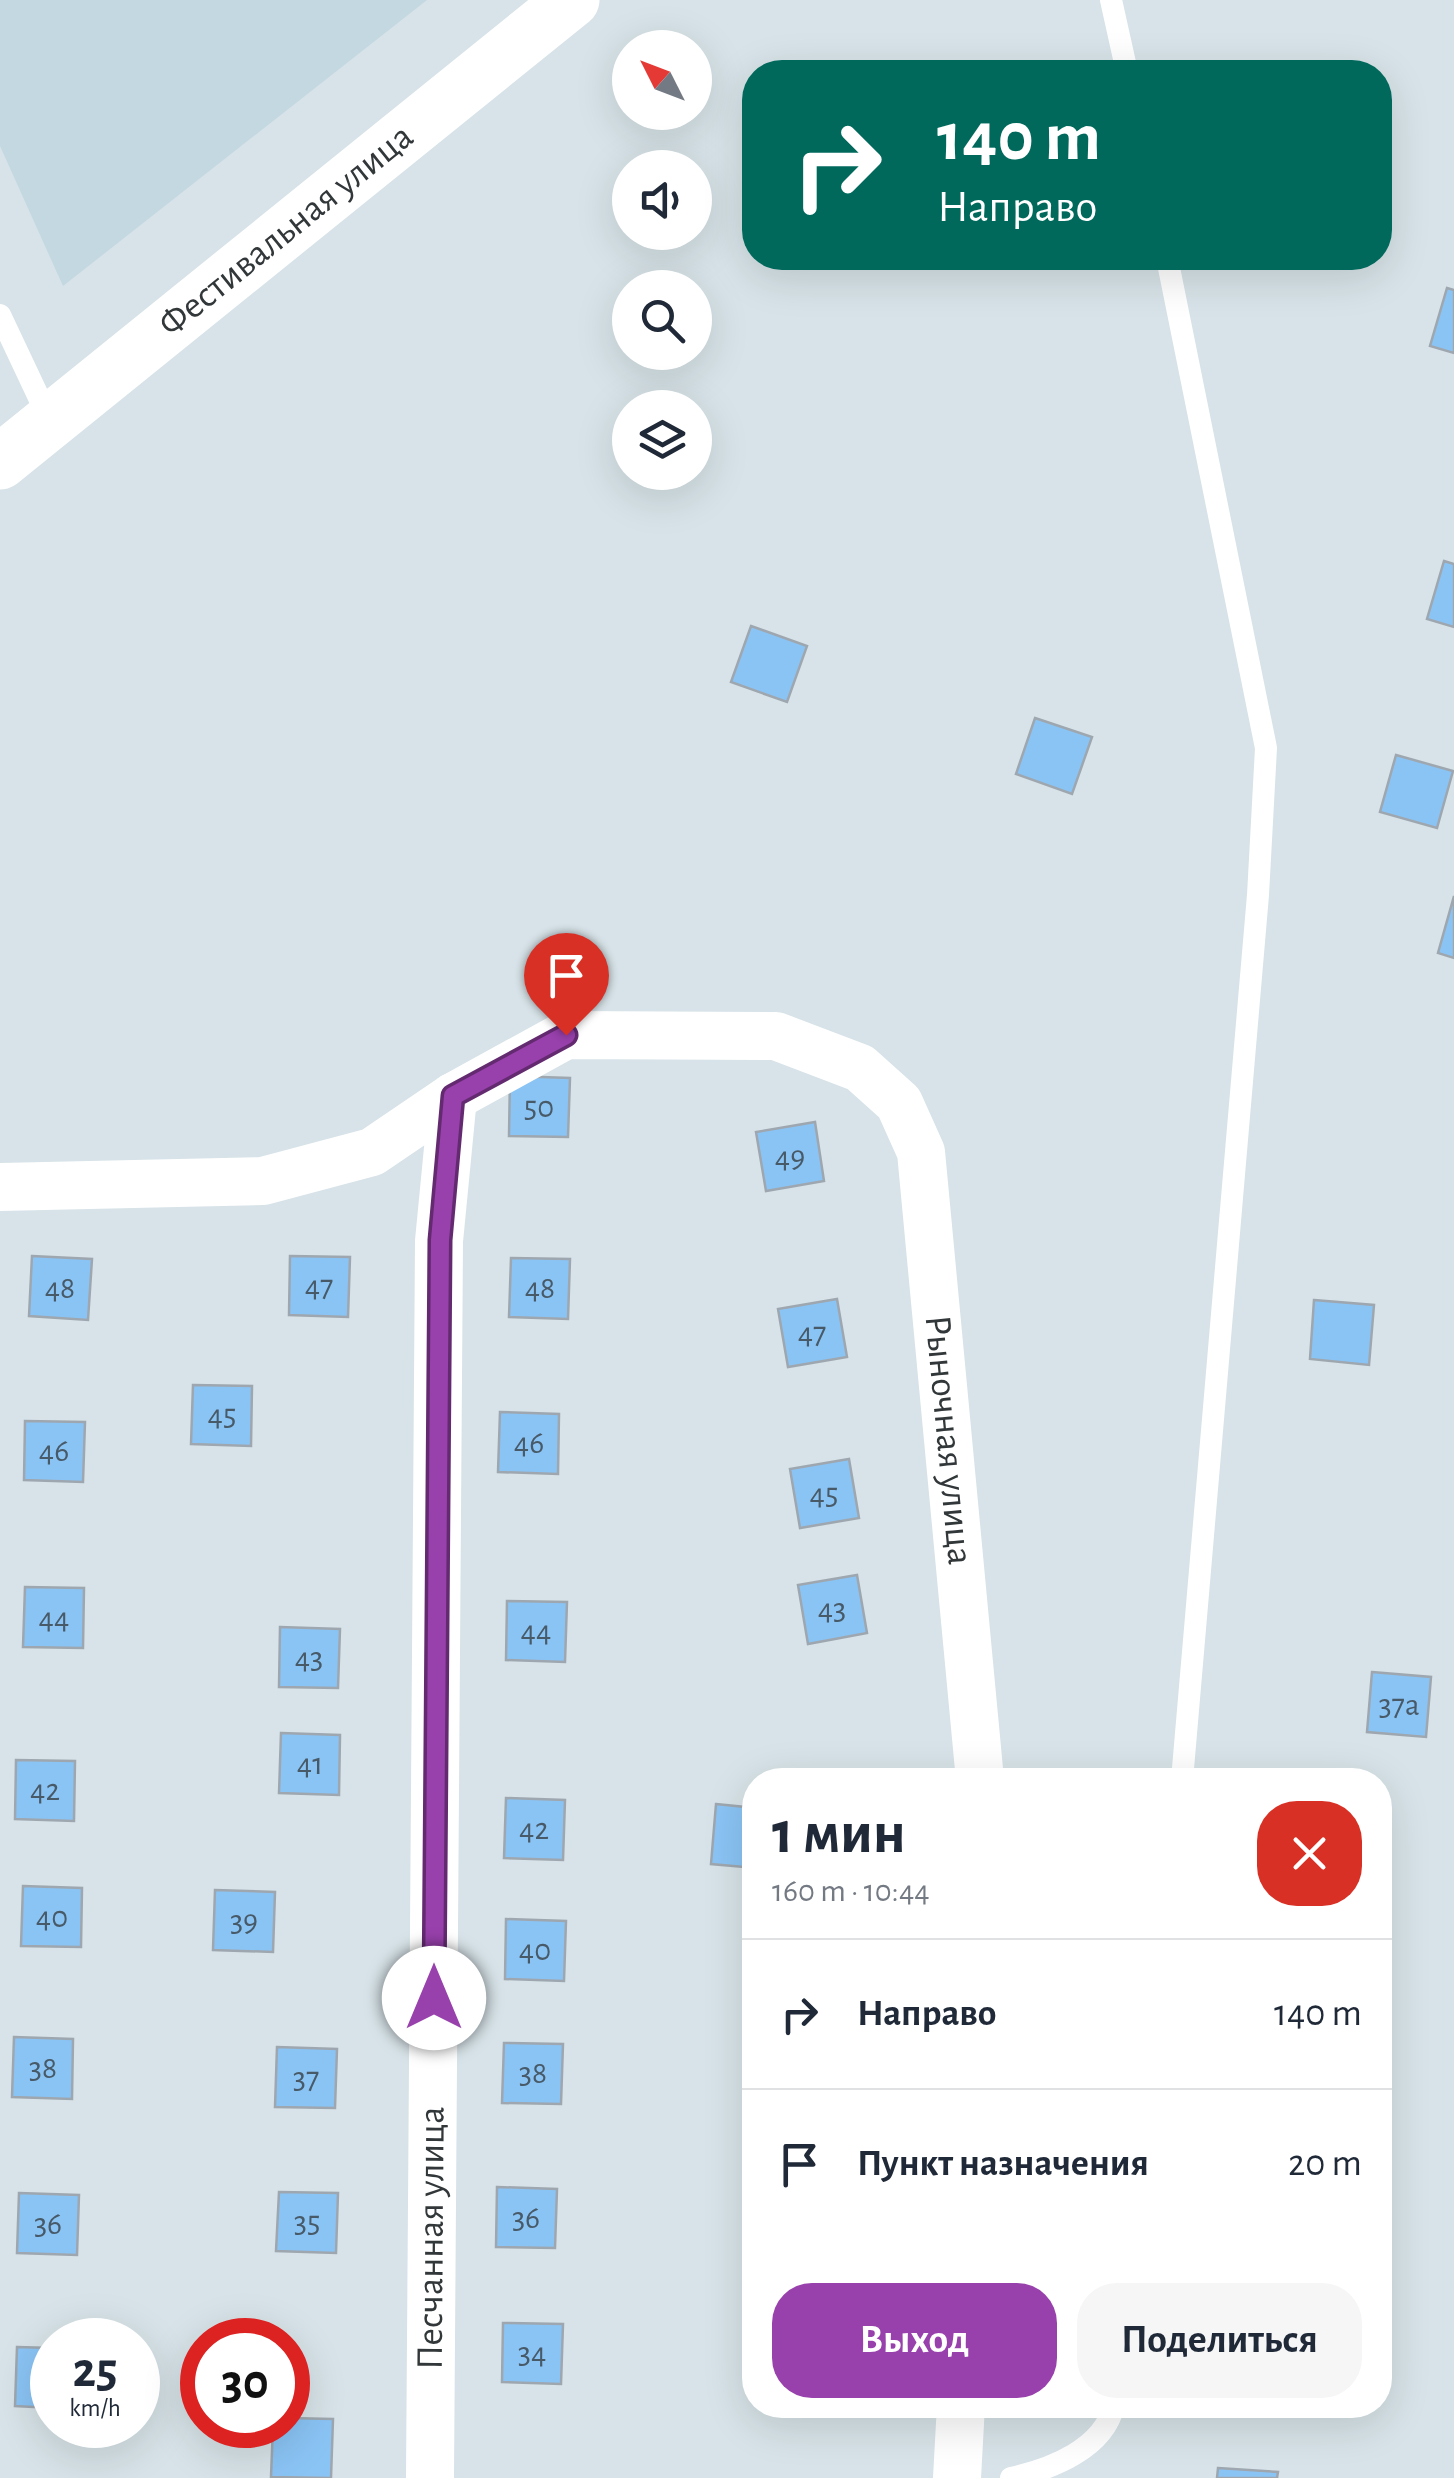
<!DOCTYPE html>
<html lang="ru">
<meta charset="utf-8">
<style>
:root{--surface:#fff;--page:#f6f6f7;--text:#1f2937;--muted:#747a83;--line:#e0e1e3;--accent:#9840ac}
body{margin:0;font-family:"Alegreya Sans",sans-serif;background:var(--page);color:var(--text);height:100vh;display:flex;flex-direction:column;font-size:38px;white-space:nowrap}
*{box-sizing:border-box;margin:0}
p{font-size:32px;color:var(--muted)}
.icon{flex:none;width:55px;height:55px;fill:none;stroke:currentColor;stroke-width:2;stroke-linecap:round;stroke-linejoin:round}
.map{position:relative;flex:1;overflow:hidden}
.details{position:absolute;left:742px;top:1768px;width:650px;height:650px;display:flex;flex-direction:column;background:var(--surface);border-radius:40px;box-shadow:0 10px 40px #0002}
.details>*{flex:none}
.hud{position:absolute;left:742px;top:60px;width:650px;height:210px;border-radius:40px;box-shadow:0 10px 40px #0002;background:#00695c;color:#fff;overflow:hidden}
.needle{width:65px;rotate:312deg}
.tools{position:absolute;left:612px;top:30px;display:grid;gap:20px}
.tools a{display:grid;place-items:center;width:100px;height:100px;border-radius:50%;background:var(--surface);box-shadow:0 10px 40px #0002;font-size:50px}
.speed{position:absolute;left:30px;top:2318px;display:flex;gap:20px;font-size:50px;font-weight:700;text-align:center}
.speed>*{display:grid;place-content:center;width:130px;height:130px;border-radius:50%;background:var(--surface);box-shadow:0 10px 40px #0002;line-height:1}
.speed small{font-size:25px;font-weight:400}
.speed .limit{border:15px solid #d22;background:#fff;color:#111}
.pin{position:absolute;display:grid;place-items:center;width:85px;height:85px;color:#fff;margin:-102px -42px;border-radius:50% 50% 50% 0;rotate:-45deg;box-shadow:0 0 10px #0007}
.pin .icon{rotate:45deg}
.me{position:absolute;width:110px;margin:-55px;rotate:0deg;stroke-linejoin:round;filter:drop-shadow(0 0 8px #0008)}
.turn{display:flex;align-items:center;gap:35px;height:210px;padding:0 30px;font-size:45px}
.turn .icon{width:130px;height:130px;stroke-width:2.5}
.turn b{display:block;font-size:70px;line-height:85px}
.round{display:grid;place-items:center;flex:none;width:105px;height:105px;border-radius:40px;background:var(--page)}
.overview{display:flex;align-items:center;justify-content:space-between;height:170px;padding:0 30px}
h1{font-size:60px;font-weight:700;line-height:75px}
.primary-button{display:flex;gap:20px;margin-top:auto;padding:20px 30px}
.primary-button a{flex:1;height:115px;border-radius:40px;background:var(--accent);color:#fff;font-size:40px;font-weight:700;line-height:115px;text-align:center}
.primary-button a+a{background:var(--page);color:var(--text)}
ul{padding:0;list-style:none}
li{display:flex;align-items:center;gap:30px;height:150px;padding:0 30px;border-top:2px solid var(--line)}
li div{flex:1}
li b{display:block;font-size:38px}
li em{font-style:normal}
.map>svg:first-child{display:block}
.built{fill:#c4d8e1}
.building{fill:#8ac4f5;stroke:#9ea7af;stroke-width:2.5}
.lines{fill:none;stroke-linecap:round;stroke-linejoin:round}
.service{stroke:#fff;stroke-width:22}
.minor{stroke:#fff;stroke-width:48}
.tertiary{stroke:#fff;stroke-width:55}
.route-casing{stroke:#632a70;stroke-width:25}
.route{stroke:#9840ac;stroke-width:18}
.labels{text-anchor:middle;dominant-baseline:central;stroke-width:9;stroke-linejoin:round;paint-order:stroke}
.number-label{font-size:32px;fill:#485a68}
.street-label{font-size:38px;fill:#323739;stroke:#e4f0f6}
</style>
<div class="map">
<svg width="1454" height="2478" viewBox="0 0 1454 2478">
<rect width="100%" height="100%" fill="#d7e3e8"/>
<path class="built" d="M0,0H427L63,286L0,146Z"/>
<g class="building">
<path d="M1447,288L1454,290V353L1430,346Z"/>
<path d="M1444,561L1454,564V627L1427,619Z"/>
<path d="M751,626L807,646L787,702L731,682Z"/>
<path d="M1035,718L1092,737L1072,794L1016,774Z"/>
<path d="M1396,755L1453,771L1437,828L1380,812Z"/>
<path d="M1454,896V958L1438,953Z"/>
<path d="M510,1076L570,1078L568,1137L509,1136Z"/>
<path d="M815,1122L824,1181L766,1191L756,1132Z"/>
<path d="M32,1256L92,1259L88,1320L29,1316Z"/>
<path d="M290,1256L350,1257L348,1317L289,1315Z"/>
<path d="M511,1258L570,1259L568,1319L509,1317Z"/>
<path d="M837,1299L847,1357L788,1367L778,1309Z"/>
<path d="M1314,1300L1374,1305L1369,1365L1310,1359Z"/>
<path d="M193,1385L252,1386L251,1446L191,1444Z"/>
<path d="M500,1412L559,1414L558,1474L498,1472Z"/>
<path d="M25,1421L85,1422L83,1482L24,1480Z"/>
<path d="M849,1459L859,1518L800,1528L790,1469Z"/>
<path d="M857,1575L867,1633L808,1644L798,1585Z"/>
<path d="M25,1587L84,1588L83,1648L23,1647Z"/>
<path d="M507,1601L567,1602L565,1662L506,1660Z"/>
<path d="M280,1627L340,1629L338,1688L279,1687Z"/>
<path d="M1372,1672L1431,1677L1426,1737L1367,1732Z"/>
<path d="M281,1733L340,1735L339,1795L279,1793Z"/>
<path d="M16,1760L75,1761L74,1821L15,1819Z"/>
<path d="M506,1798L565,1800L563,1860L504,1858Z"/>
<path d="M716,1804L755,1808V1868L711,1864Z"/>
<path d="M23,1886L82,1888L81,1947L21,1946Z"/>
<path d="M215,1890L275,1892L273,1952L213,1950Z"/>
<path d="M506,1919L566,1921L564,1981L505,1979Z"/>
<path d="M14,2037L73,2039L72,2099L12,2097Z"/>
<path d="M504,2043L563,2044L561,2104L502,2103Z"/>
<path d="M277,2047L337,2049L335,2108L275,2107Z"/>
<path d="M497,2187L557,2189L555,2248L496,2247Z"/>
<path d="M279,2192L338,2193L336,2253L276,2251Z"/>
<path d="M19,2193L79,2195L77,2255L17,2253Z"/>
<path d="M503,2323L563,2324L561,2384L502,2382Z"/>
<path d="M17,2347L52,2348V2408L15,2406Z"/>
<path d="M288,2418L333,2419L331,2478L271,2477L273,2425H288Z"/>
<path d="M1218,2468L1278,2472L1277,2478H1217Z"/>
</g>
<g class="lines">
<g class="service">
<path d="M1111,0L1127,72"/>
<path d="M1167,258L1266,748L1258,895L1182,1780"/>
<path d="M0,315L50,421"/>
<path d="M1011,2478C1051,2469 1104,2449 1114,2405"/>
</g>
<g class="minor">
<path id="s1" d="M0,1187L263,1181L372,1152L453,1097L566,1035L776,1036L860,1068L899,1103L921,1152L980,1780"/>
<path id="s2" d="M430,2478L439,1241L453,1097"/>
<path d="M957,2478L961,2405"/>
</g>
<path class="tertiary" id="s3" d="M0,462L572,0"/>
</g>
<g class="lines">
<defs>
<path id="route" d="M434,1998L440,1240L453,1096L566,1035"/>
</defs>
<use href="#route" class="route-casing"/>
<use href="#route" class="route"/>
</g>
<g class="labels">
<g class="number-label">
<text x="539" y="1107">50</text>
<text x="790" y="1157">49</text>
<text x="319" y="1286">47</text>
<text x="60" y="1288">48</text>
<text x="540" y="1288">48</text>
<text x="812" y="1333">47</text>
<text x="222" y="1415">45</text>
<text x="529" y="1443">46</text>
<text x="54" y="1451">46</text>
<text x="824" y="1494">45</text>
<text x="832" y="1609">43</text>
<text x="54" y="1618">44</text>
<text x="536" y="1631">44</text>
<text x="309" y="1658">43</text>
<text x="1399" y="1705">37а</text>
<text x="310" y="1764">41</text>
<text x="45" y="1790">42</text>
<text x="534" y="1829">42</text>
<text x="52" y="1917">40</text>
<text x="244" y="1921">39</text>
<text x="535" y="1950">40</text>
<text x="43" y="2068">38</text>
<text x="533" y="2073">38</text>
<text x="306" y="2078">37</text>
<text x="526" y="2218">36</text>
<text x="307" y="2222">35</text>
<text x="48" y="2224">36</text>
<text x="532" y="2353">34</text>
</g>
<g class="street-label">
<text stroke="none"><textPath href="#s3" startOffset="368">Фестивальная улица</textPath></text>
<text stroke="none"><textPath href="#s1" startOffset="1298">Рыночная улица</textPath></text>
<text stroke="none"><textPath href="#s2" startOffset="240">Песчанная улица</textPath></text>
</g>
</g>
</svg>
<div class="tools">
<a><svg class="needle" viewBox="-14 -14 28 28"><path d="M0-13l5 13h-10z" fill="#e53935"/><path d="M0 13l5-13h-10z" fill="#747a83"/></svg></a>
<a><svg class="icon" aria-label="sound" viewBox="0 0 24 24"><path d="M4 9h4l5-4v14l-5-4H4zM17 9q2 3 0 6"/></svg></a>
<a><svg class="icon" aria-label="search" viewBox="0 0 24 24"><circle cx="10" cy="10" r="6"/><path d="M15 15l6 6"/></svg></a>
<a><svg class="icon" aria-label="layers" viewBox="0 0 24 24"><path d="M12 4l9 5-9 5-9-5zM3 14l9 5 9-5"/></svg></a>
</div>
<div class="speed"><div>25<small>km/h</small></div><div class="limit">30</div></div>
<div class="pin" style="left:566px;top:1035px;background:#d93025"><svg class="icon" aria-label="arrive" viewBox="0 0 24 24"><path d="M6 21V4h12l-3 4 3 4H6"/></svg></div>
<svg class="me" style="left:434px;top:1998px" viewBox="-20 -20 40 40"><circle r="19" fill="#fff"/><path d="M0-13L10 11 0 6-10 11z" fill="#9840ac"/></svg>
<div class="hud">
<div class="turn"><svg class="icon" aria-label="right" viewBox="0 0 24 24"><path d="M7 20v-9h11M14 6l5 5-5 5"/></svg><div><b>140 m</b>Направо</div></div>
</div>
<section class="details">
<div class="overview"><div><h1>1 мин</h1><p>160 m · 10:44</p></div><a class="round" style="background:#d93025;color:#fff"><svg class="icon" aria-label="close" viewBox="0 0 24 24"><path d="M6 6l12 12M18 6L6 18"/></svg></a></div>
<ul>
<li><svg class="icon" aria-label="right" viewBox="0 0 24 24"><path d="M7 20v-9h11M14 6l5 5-5 5"/></svg><div><b>Направо</b></div><em>140 m</em></li>
<li><svg class="icon" aria-label="arrive" viewBox="0 0 24 24"><path d="M6 21V4h12l-3 4 3 4H6"/></svg><div><b>Пункт назначения</b></div><em>20 m</em></li>
</ul>
<div class="primary-button"><a>Выход</a><a>Поделиться</a></div>
</section>
</div>
